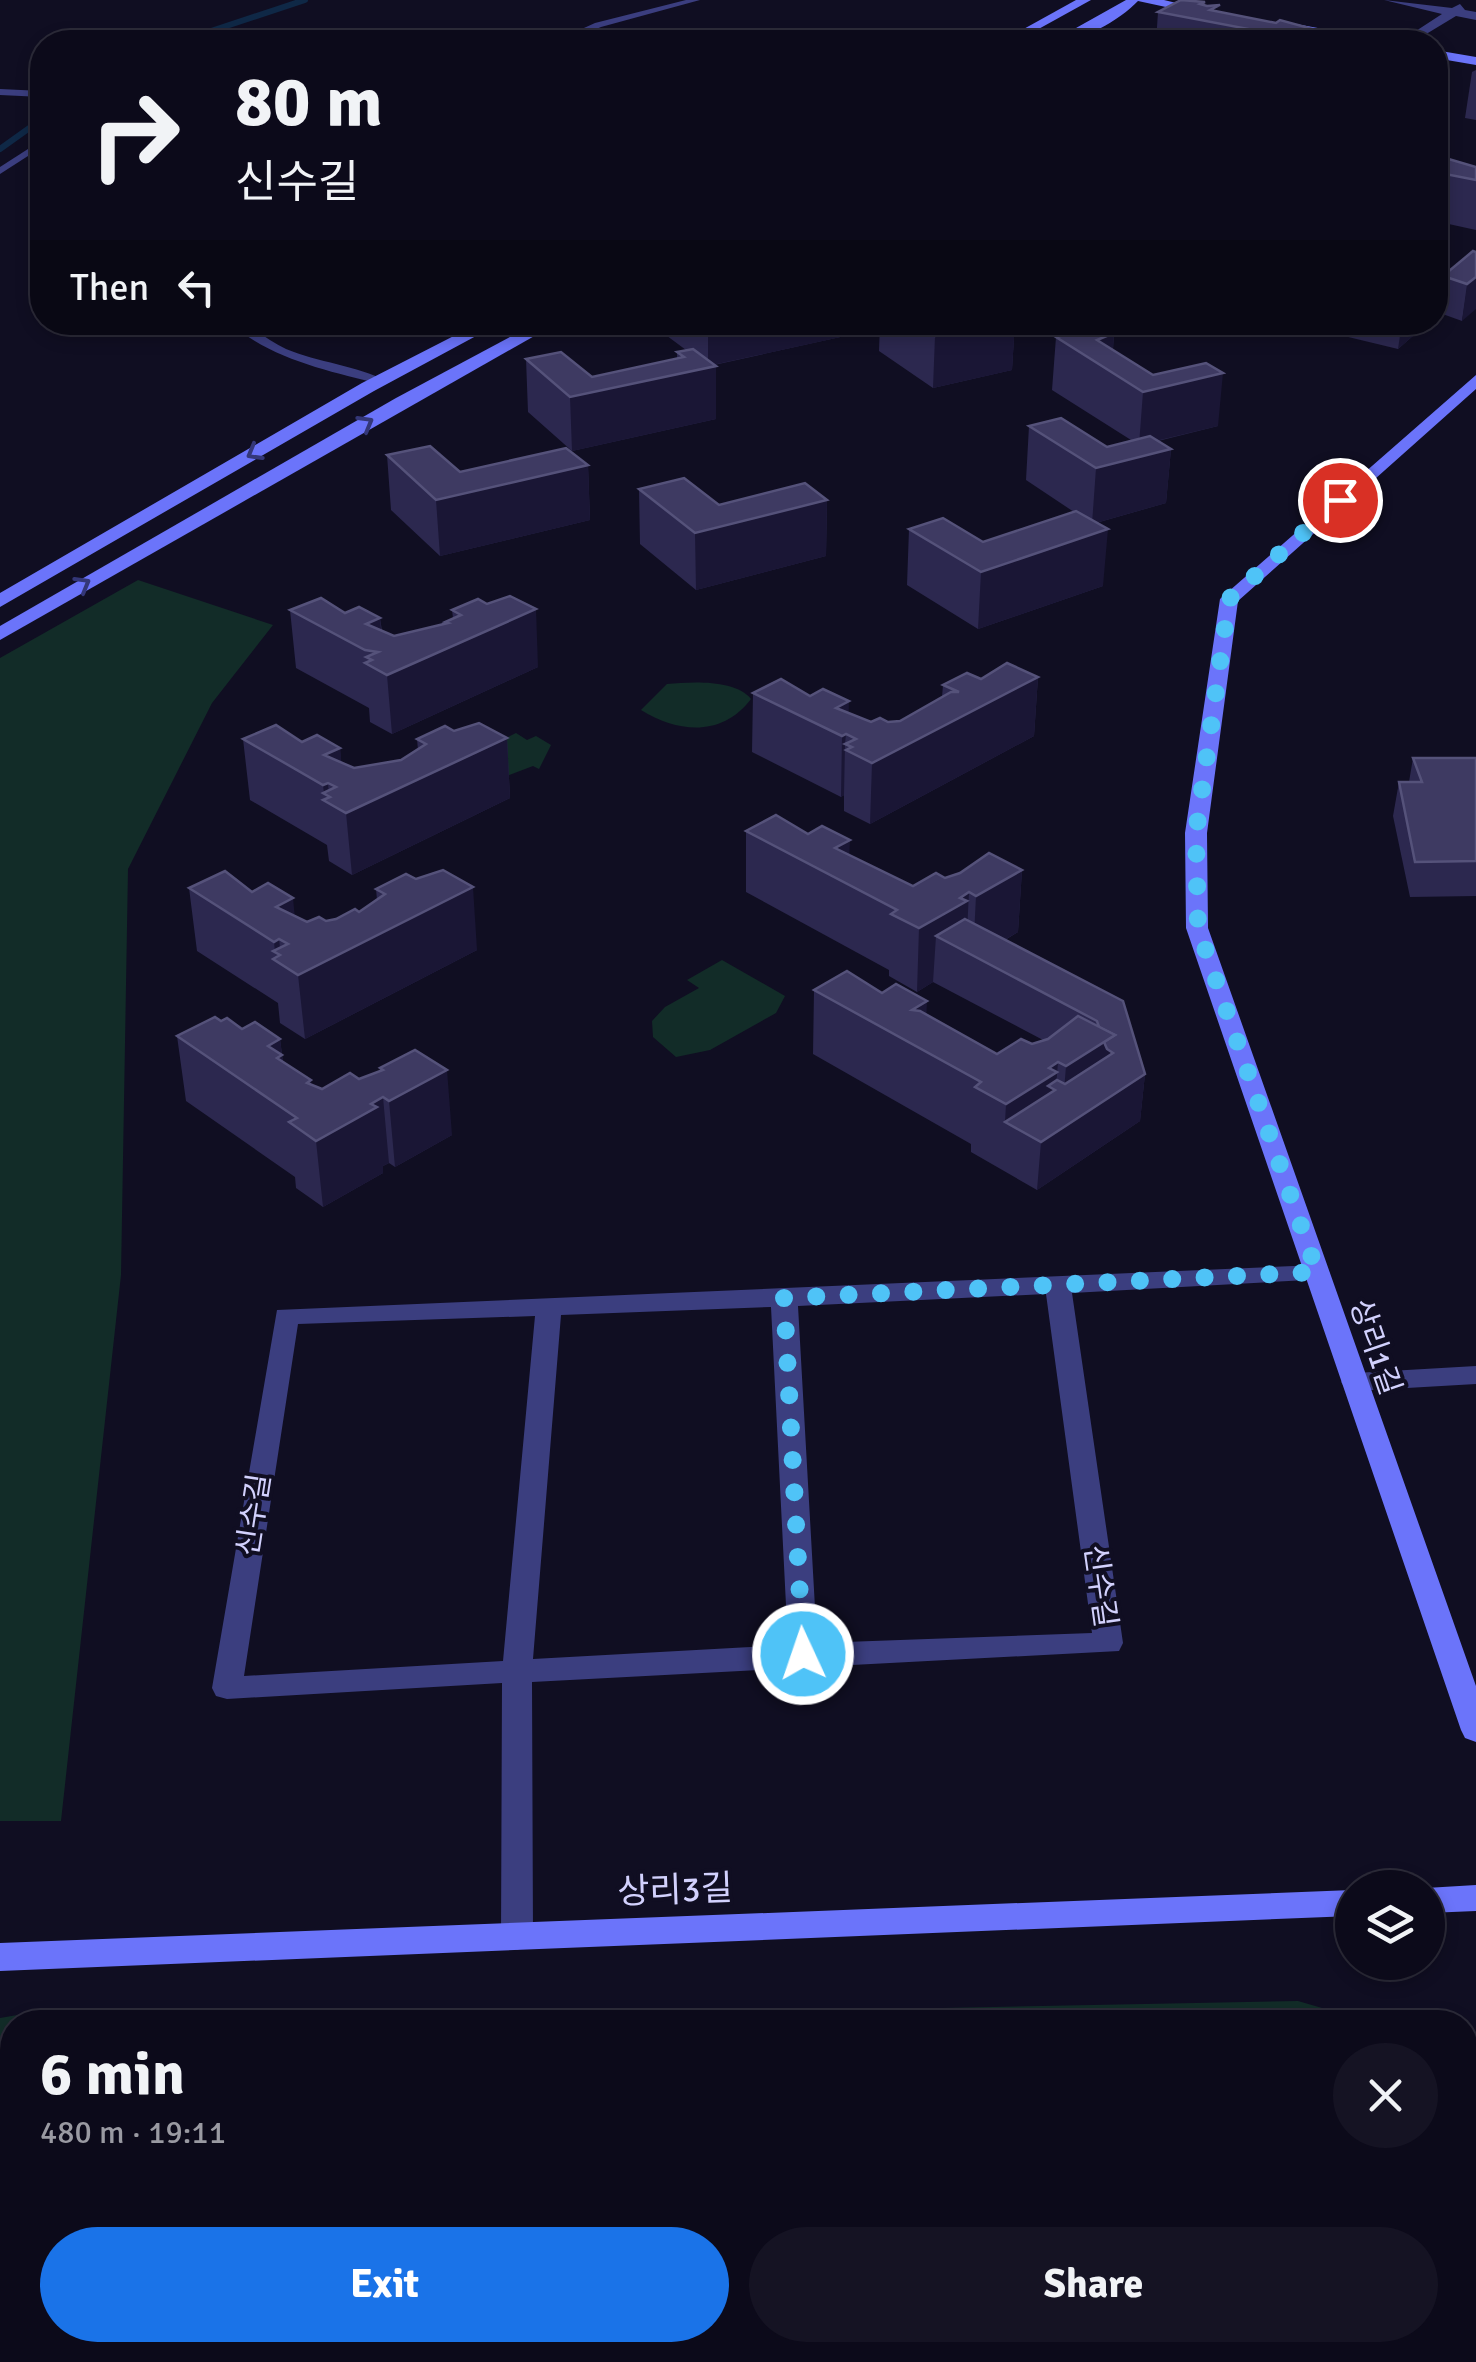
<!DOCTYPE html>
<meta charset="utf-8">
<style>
:root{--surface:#0c0a1a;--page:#151323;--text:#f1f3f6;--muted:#9a9aa2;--line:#2c2b39;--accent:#1a73e8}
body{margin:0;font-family:Signika,"Noto Sans KR",sans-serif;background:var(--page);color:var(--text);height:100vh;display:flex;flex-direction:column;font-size:38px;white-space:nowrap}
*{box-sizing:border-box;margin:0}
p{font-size:32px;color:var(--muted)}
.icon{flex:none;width:55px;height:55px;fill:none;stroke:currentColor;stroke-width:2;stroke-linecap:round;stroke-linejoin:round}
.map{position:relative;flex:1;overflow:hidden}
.side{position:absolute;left:0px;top:2010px;width:1478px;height:352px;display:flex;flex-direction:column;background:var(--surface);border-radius:40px 40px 0 0;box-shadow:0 5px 15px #0003,0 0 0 2px var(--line)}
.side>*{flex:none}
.guide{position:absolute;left:30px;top:30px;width:1418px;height:305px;border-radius:40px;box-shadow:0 5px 15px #0003,0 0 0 2px var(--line);background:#0c0a1a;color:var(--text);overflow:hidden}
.fabs{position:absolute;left:1335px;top:1870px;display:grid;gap:20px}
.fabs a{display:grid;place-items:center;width:110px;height:110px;border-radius:50%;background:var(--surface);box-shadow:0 5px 15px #0003,0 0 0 2px var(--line);font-size:50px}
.pin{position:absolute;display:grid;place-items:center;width:85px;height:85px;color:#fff;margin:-42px;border:5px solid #fff;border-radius:50%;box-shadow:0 2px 10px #0007}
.me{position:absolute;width:110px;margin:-55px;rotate:357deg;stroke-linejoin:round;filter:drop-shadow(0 0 8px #0008)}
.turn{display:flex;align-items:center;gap:35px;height:210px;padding:0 40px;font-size:45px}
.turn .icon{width:130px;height:130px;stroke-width:2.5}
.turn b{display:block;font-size:70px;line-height:85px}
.then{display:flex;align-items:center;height:95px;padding:0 40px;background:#0003;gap:20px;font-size:38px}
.round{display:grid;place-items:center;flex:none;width:105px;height:105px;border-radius:52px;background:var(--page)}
.summary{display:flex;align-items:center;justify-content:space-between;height:170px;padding:0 40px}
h1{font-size:60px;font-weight:700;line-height:75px}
.action{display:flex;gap:20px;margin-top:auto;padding:20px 40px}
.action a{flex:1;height:115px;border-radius:60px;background:var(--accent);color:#fff;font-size:40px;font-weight:700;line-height:115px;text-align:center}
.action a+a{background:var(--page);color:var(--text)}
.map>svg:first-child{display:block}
.green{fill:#122c28}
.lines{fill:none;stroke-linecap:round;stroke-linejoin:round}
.stream{stroke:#0f2846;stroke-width:6}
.lane{fill:#3b3e7f;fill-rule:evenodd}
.street{fill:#3b3e7f;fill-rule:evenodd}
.secondary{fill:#6b74fa;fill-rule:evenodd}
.wall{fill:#2c284f}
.shaded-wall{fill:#1a1635}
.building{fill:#3e3a62;stroke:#55527a;stroke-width:2.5}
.oneway{stroke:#343778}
.route{stroke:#4fc3f7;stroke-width:18;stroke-dasharray:0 32.4}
.labels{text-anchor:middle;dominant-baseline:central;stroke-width:8;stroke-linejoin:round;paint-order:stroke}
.street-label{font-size:30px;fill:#d2d1fd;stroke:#100e22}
.near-street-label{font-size:35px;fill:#d2d1fd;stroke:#100e22}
</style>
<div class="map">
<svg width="1476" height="2362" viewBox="0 0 1476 2362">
<rect width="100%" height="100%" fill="#100e22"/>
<g class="green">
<path d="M138,580L273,625L212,703L128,869L121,1275L61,1821H0V658Z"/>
<path d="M667,684C691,682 735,679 751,699C723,736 680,734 641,710Z"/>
<path d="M516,733L527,740L536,736L551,745L539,769L533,766L504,777L467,757Z"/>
<path d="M722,960L785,996L776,1013L710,1050L676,1057L653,1037L652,1021L665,1007L699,988L687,980Z"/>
<path d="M1298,2001L1370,2022H228Z"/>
<path d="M47,2010L155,2022H12V2350H1465V2147L1476,2178V2362H0V2018Z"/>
</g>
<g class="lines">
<g class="stream">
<path d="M178,42L305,0"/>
<path d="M0,149L42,119"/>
</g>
<g class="lane">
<path d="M686,0H700L601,27L565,42H553L595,23Z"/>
<path d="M0,89L42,91V97L0,95Z"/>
<path d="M42,140V147L0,174V167Z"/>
<path d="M229,322C249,322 267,340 286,349C317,362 358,366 386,381L380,384C328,371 270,359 229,322Z"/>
</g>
<g class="street">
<path d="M1384,0L1452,8L1460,4L1465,10L1476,12V20L1456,16L1413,42H1399L1442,14Z"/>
<path d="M1317,1265L1330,1273L1326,1279L1072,1293L1123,1643L1119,1651L532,1682L533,1937L529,1946L517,1950L505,1946L501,1937L502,1683L227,1699L216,1696L212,1688L277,1310ZM1046,1294L1092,1633L817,1643L798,1306ZM771,1307L788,1645L533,1659L561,1315ZM535,1316L503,1661L244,1676L298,1324Z"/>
<path d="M1476,1366V1384L1355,1391L1345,1388L1341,1382L1345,1376L1355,1373Z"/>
</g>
<g class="secondary">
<path d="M1076,0H1091L1015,42H1000Z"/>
<path d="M1126,0H1164L1209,11L1203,15L1138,1C1119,21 1078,44 1051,42Z"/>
<path d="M1296,24L1372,38L1378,42H1354L1291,31V25Z"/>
<path d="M1435,50L1476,57V65L1435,58Z"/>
<path d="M481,322H502L374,391L0,607V593L362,383Z"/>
<path d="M538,322H559L0,640V626L396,398Z"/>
<path d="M1476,375V389L1238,601L1207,833L1208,928L1476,1686V1742L1465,1738L1461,1730L1186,928L1185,833L1220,599Z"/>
<path d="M1476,1885V1911L1428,1913L1426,1888Z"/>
<path d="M1352,1890V1916L0,1971V1943Z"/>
</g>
</g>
<g class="wall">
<path d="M1205,2L1204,5L1219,12L1331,34L1330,42H1156L1158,12Z"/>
<path d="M1476,70V120L1465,118L1472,72Z"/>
<path d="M1435,155L1476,167V230L1435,221Z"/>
<path d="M1473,251L1462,321L1437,312L1443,276Z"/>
<path d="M655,322H846L845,336L714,365L716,419L572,451L528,412L526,359L592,377L677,359V352L686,350L655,327Z"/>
<path d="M880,322H1015L1012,370L933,388L879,351Z"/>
<path d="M1286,322H1423L1422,328L1398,349Z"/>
<path d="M1114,333L1113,350L1218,426L1158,441L1171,449L1166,503L1096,523L1103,586L978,629L907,585L909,529L983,542L1074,512L1026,480L1029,426L1107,447L1131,440L1052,390L1056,337Z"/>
<path d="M387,455L460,472L588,465L590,520L440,556L391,510Z"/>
<path d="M639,489L719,505L827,500L826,556L696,590L640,544Z"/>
<path d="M478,599L538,667L392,734L370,722L369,708L296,668L290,610L345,613L380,618L382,631L394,636L445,624V622L453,618L452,610Z"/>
<path d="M1038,677L1034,736L870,824L844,811V795L841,797L752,752L753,693L810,696L871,722H888L900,721L942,697L943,685L981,679Z"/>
<path d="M454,731L507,738L510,798L352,875L329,861L327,845L250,800L243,739L302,742L340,748L341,763L354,768L401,760L418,750L417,739Z"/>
<path d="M1413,758H1476V896L1410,897L1393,816L1399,782H1409Z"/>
<path d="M746,831L808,834L913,886L945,878L1022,870L1018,932L1005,940L1123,1001L1145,1074L1140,1121L1037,1190L971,1152V1144L813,1054L814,990L882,993L926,1014L997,1054L1043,1040L933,982L917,992L889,976V970L746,892Z"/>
<path d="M189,888L252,892L307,922L326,921L359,912L377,900L376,889L477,950L305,1039L280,1023L278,1003L197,951Z"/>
<path d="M242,1029L280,1039L283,1062L311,1085L322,1089L359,1079L381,1071L380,1068L452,1135L395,1167L389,1163L383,1166V1173L323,1207L296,1188L295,1177L186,1101L177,1036Z"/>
</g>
<g class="shaded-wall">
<path d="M1331,34L1330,42H1317Z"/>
<path d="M1476,277V309L1462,321L1467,284Z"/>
<path d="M708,322H846L845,336L708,366Z"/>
<path d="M996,322H1015L1012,370L933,388L935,336Z"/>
<path d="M1402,322H1423L1422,328L1398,349Z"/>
<path d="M1114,333L1111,372L1097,340Z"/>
<path d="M716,366V419L572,451L570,397Z"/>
<path d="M1223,373L1218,426L1139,445L1143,392Z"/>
<path d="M1171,449L1166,503L1092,524L1096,468Z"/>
<path d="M588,465L590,520L440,556L436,500Z"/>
<path d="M827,500L826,556L696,590L695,533Z"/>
<path d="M1108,529L1103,586L978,629L981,572Z"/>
<path d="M536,609L538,667L392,734L387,675Z"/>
<path d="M380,618L385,674L366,624Z"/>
<path d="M1038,677L1034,736L870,824L872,763Z"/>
<path d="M849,701L848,735L846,734L845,744L844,795L841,797L842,736L836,708Z"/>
<path d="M507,738L510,798L352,875L346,813Z"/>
<path d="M340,748L346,808L336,787L328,783L329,797L324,794L323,785L324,755Z"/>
<path d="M850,840L848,884L835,848Z"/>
<path d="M1022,870L1018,932L975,957L973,956L976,896Z"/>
<path d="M473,887L477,950L305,1039L298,975Z"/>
<path d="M969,892L966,952L936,936L933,982L917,992L919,928Z"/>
<path d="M293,898L299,961L288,944L276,907Z"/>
<path d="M279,939L282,965L280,955L275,952L274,942Z"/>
<path d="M927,1001L925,1051L912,1010Z"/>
<path d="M1115,1035L1145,1074L1140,1121L1037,1190L1041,1142L1005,1122L1006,1104L1058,1062L1053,1127L1061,1129L1066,1066Z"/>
<path d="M280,1039L282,1055L289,1112L268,1046Z"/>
<path d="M447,1070L452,1135L395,1167L389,1101Z"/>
<path d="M311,1080L317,1140L383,1097L389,1163L383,1166V1173L323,1207L316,1141L307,1083Z"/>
</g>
<g class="building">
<path d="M1181,0L1205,2L1200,4L1207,6L1220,5L1210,10L1276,23L1280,20L1331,34L1317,42L1158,12Z"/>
<path d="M1435,155L1476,167V180L1435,172Z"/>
<path d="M1473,251L1476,252V277L1467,284L1443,276Z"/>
<path d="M915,322H996L935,336Z"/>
<path d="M1099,327L1114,333L1097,340L1153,375L1206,363L1223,373L1143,392L1056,337Z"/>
<path d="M693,349L716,366L570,397L526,359L561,352L592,377L684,357L677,352Z"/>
<path d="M1061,418L1107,447L1150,436L1171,449L1096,468L1029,426Z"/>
<path d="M430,446L460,472L566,448L588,465L436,500L387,455Z"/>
<path d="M684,478L719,505L805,483L827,500L695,533L639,489Z"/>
<path d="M1076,511L1108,529L981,572L909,529L943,518L983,542Z"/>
<path d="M510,596L536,609L387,675L365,663L372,660L366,657L378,652L365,650L290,610L321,598L345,613L359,607L380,618L366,624L394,636L448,623L445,622L461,615L452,610L478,599L487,604Z"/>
<path d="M1007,663L1038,677L872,763L846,750L852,747L845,744L856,739L846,734L842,736L753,693L781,679L810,696L823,689L849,701L836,708L871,722L880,718L888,722L900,721L951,692H959L943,685L967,673L981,679Z"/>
<path d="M479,723L507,738L346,813L323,800L330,797L323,793L336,787L328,783L323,785L243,739L276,725L302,742L317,735L340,748L324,755L354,768L401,760L426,744L417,739L445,726L454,731Z"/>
<path d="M1413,758H1476V861L1415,862L1399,782H1422Z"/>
<path d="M776,815L808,834L822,826L850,840L835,848L913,886L936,873L945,878L960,873L989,853L1022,870L976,896L969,892L960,898L967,901L919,928L891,914L897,910L746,831Z"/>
<path d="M443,870L473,887L298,975L273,959L280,955L273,951L288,944L279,939L274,942L189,888L225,871L252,892L268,883L293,898L276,907L307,922L319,917L326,921L336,919L355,909L359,912L385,894L376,889L406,874L416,879Z"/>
<path d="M965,919L1123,1001L1145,1074L1041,1142L1005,1122L1055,1090L1048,1086L1057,1080L1065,1084L1113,1053L1107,1049L1104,1042L1115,1035L1099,1027L1097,1021L936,936Z"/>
<path d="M847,971L882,993L896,984L927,1001L912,1010L920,1011L997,1054L1021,1039L1032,1044L1048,1039L1078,1016L1115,1035L1066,1066L1058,1062L1049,1068L1057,1072L1006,1104L975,1087L981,1082L814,990Z"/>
<path d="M215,1017L221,1021L227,1018L242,1029L255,1022L280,1039L268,1046L282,1055L277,1058L311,1080L307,1083L322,1089L350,1073L359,1079L383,1070L380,1068L415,1050L447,1070L389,1101L383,1097L371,1104L377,1107L316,1141L289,1122L297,1118L177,1036Z"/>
</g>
<defs><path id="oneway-chevron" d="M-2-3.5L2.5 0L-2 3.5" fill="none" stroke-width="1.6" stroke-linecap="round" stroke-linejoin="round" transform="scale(2.5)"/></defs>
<g class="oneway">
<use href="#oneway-chevron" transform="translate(366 423) rotate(-30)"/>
<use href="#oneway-chevron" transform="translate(254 453) rotate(150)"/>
<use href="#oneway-chevron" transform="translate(83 584) rotate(-30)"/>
</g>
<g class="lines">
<path class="route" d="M803,1654L784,1298L1317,1272L1198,928L1196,833L1229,599L1340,500"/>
</g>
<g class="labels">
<g class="street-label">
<text transform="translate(1375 1347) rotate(71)">상리1길</text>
<text transform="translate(254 1515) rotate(-81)">신수길</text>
<text transform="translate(1100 1586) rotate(82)">신수길</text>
</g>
<g class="near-street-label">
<text transform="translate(675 1890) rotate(-2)">상리3길</text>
</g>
</g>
</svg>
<div class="fabs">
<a><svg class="icon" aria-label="layers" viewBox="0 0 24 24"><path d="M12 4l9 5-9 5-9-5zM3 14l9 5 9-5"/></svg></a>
</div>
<div class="pin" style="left:1340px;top:500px;background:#d93025"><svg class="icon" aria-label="arrive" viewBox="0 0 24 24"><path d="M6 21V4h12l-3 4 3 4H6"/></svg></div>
<svg class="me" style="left:803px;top:1654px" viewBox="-20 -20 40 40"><circle r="17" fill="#4fc3f7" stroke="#fff" stroke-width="3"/><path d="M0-11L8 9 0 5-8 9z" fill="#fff"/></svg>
<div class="guide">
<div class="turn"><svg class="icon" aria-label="right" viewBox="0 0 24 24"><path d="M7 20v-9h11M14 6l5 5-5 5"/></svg><div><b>80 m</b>신수길</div></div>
<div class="then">Then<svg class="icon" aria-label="left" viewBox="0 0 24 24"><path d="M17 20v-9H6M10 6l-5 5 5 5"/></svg></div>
</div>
<section class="side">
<div class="summary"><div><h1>6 min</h1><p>480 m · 19:11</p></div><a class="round"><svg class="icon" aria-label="close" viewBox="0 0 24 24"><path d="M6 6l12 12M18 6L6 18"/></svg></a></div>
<div class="action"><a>Exit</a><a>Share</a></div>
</section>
</div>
